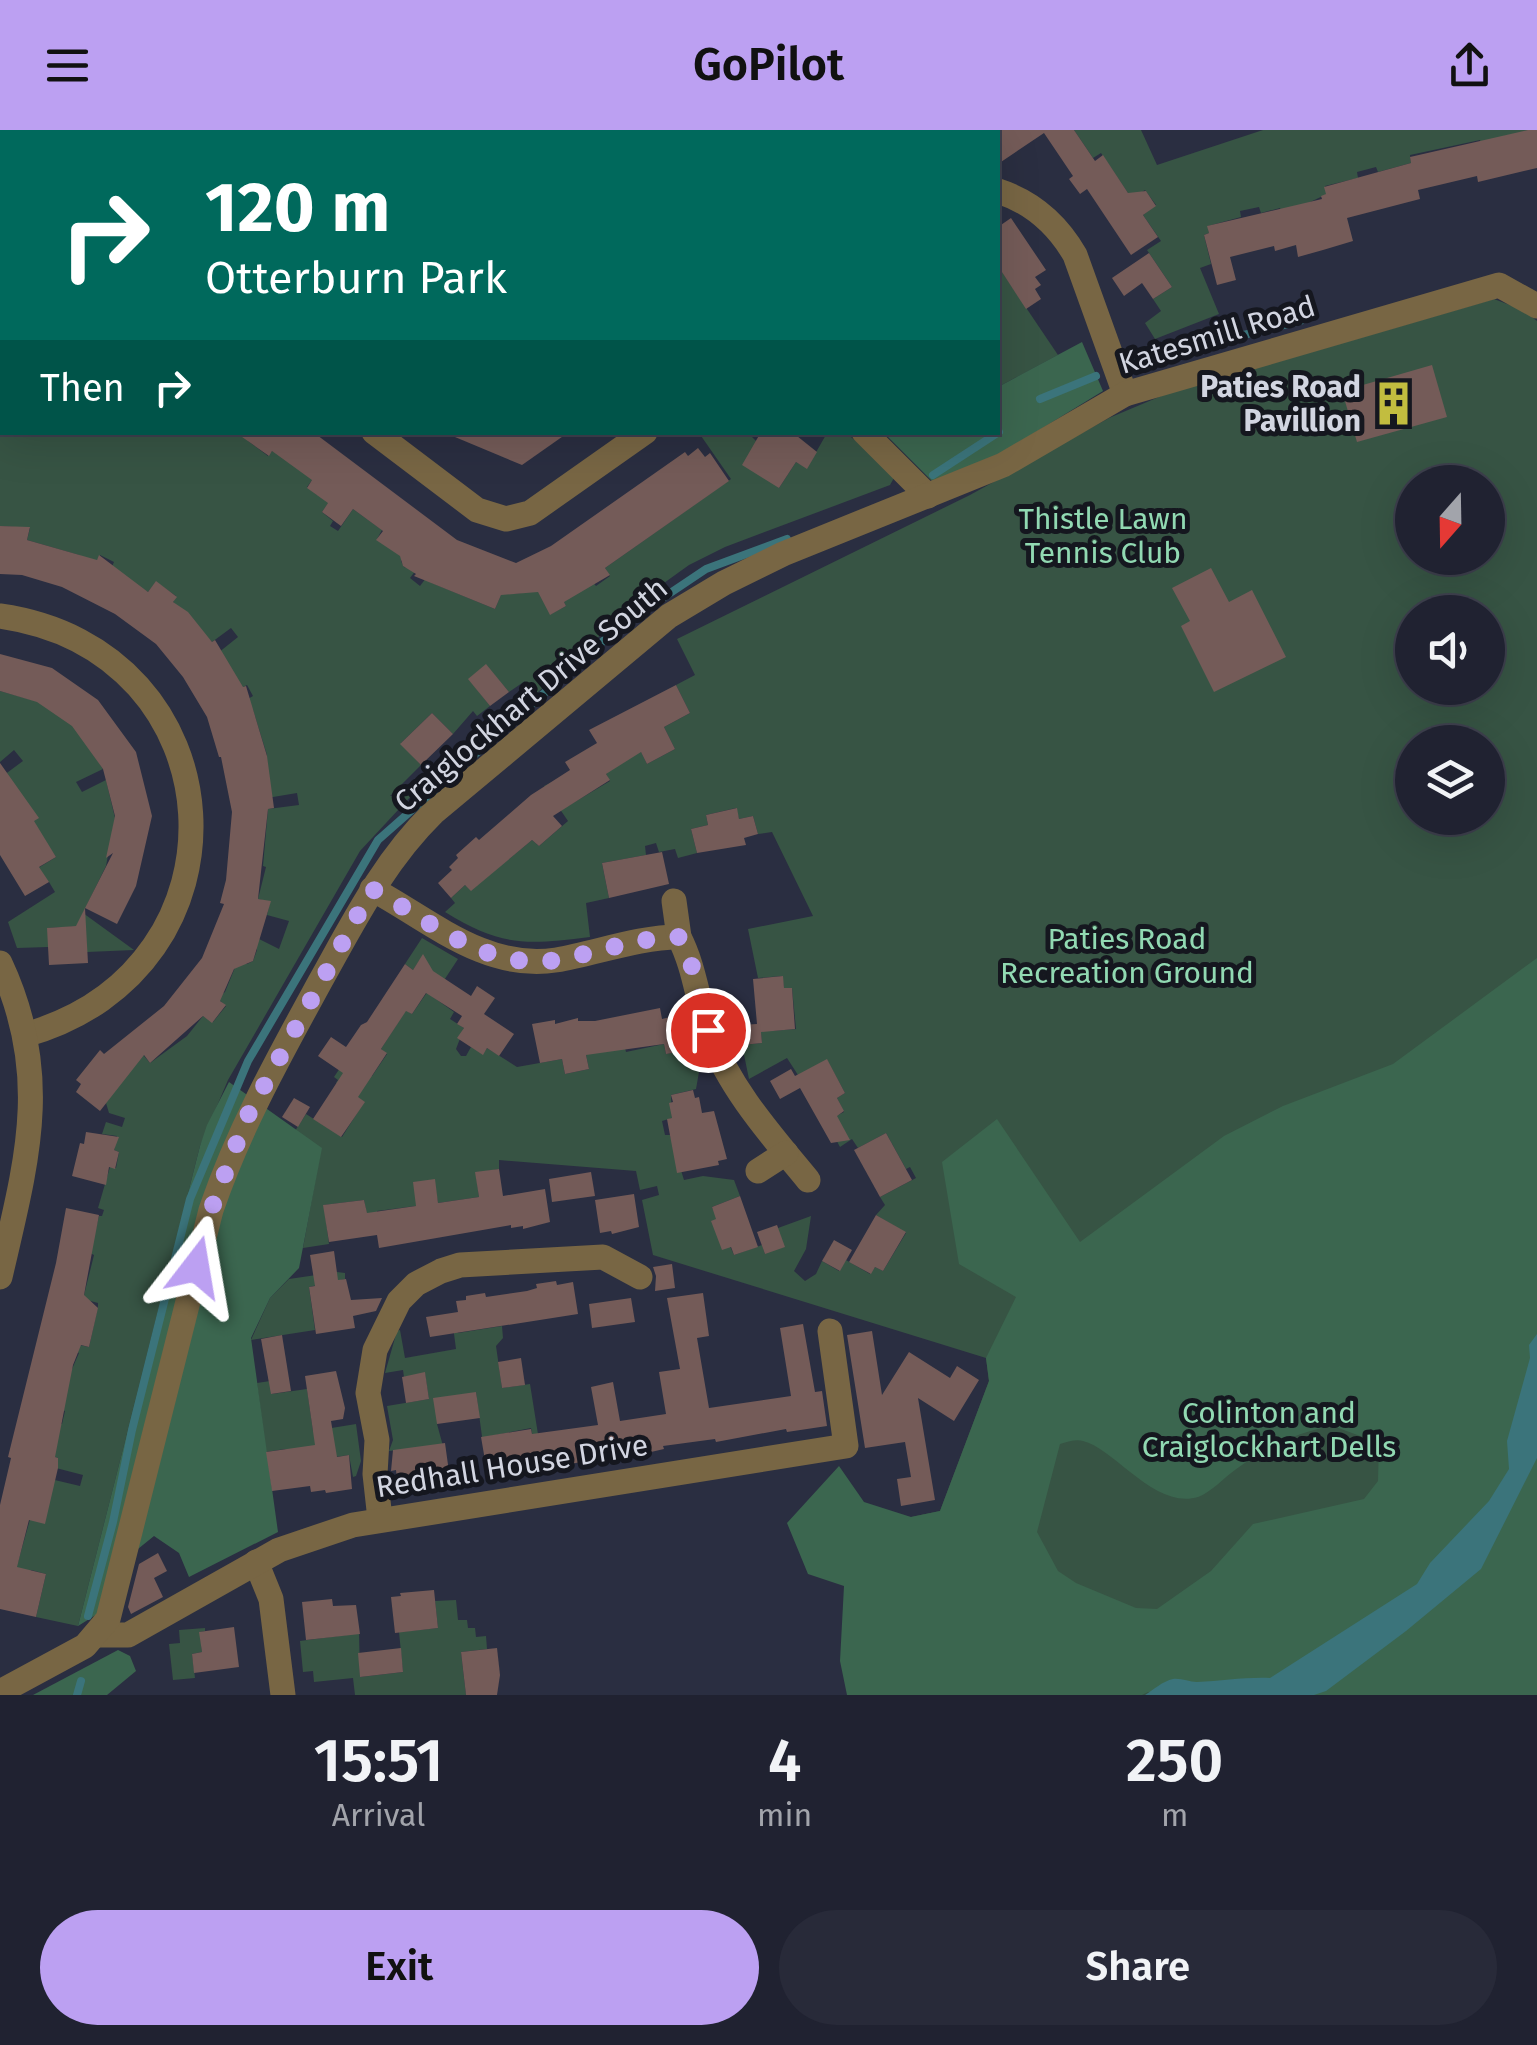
<!DOCTYPE html>
<style>
:root{--surface:#202231;--page:#282a39;--text:#f1f3f6;--muted:#a2a4ab;--line:#3d3f4d;--accent:#bca0f2}
body{margin:0;font-family:"Fira Sans",sans-serif;background:var(--page);color:var(--text);height:100vh;display:flex;flex-direction:column;font-size:38px;white-space:nowrap}
*{box-sizing:border-box;margin:0}
p{font-size:32px;color:var(--muted)}
.icon{flex:none;width:55px;height:55px;fill:none;stroke:currentColor;stroke-width:2;stroke-linecap:round;stroke-linejoin:round}
.map{position:relative;height:1565px;overflow:hidden}
.drawer{display:flex;flex-direction:column;background:var(--surface);flex:1}
.drawer>*{flex:none}
.banner{position:absolute;left:0px;top:0px;width:1000px;height:305px;box-shadow:0 10px 40px #0002,0 0 0 2px var(--line);background:#00695c;color:#fff;overflow:hidden}
.needle{width:65px;rotate:200deg}
.tools{position:absolute;left:1395px;top:335px;display:grid;gap:20px}
.tools a{display:grid;place-items:center;width:110px;height:110px;border-radius:50%;background:var(--surface);box-shadow:0 10px 40px #0002,0 0 0 2px var(--line);font-size:50px}
.pin{position:absolute;display:grid;place-items:center;width:85px;height:85px;color:#fff;margin:-42px;border:5px solid #fff;border-radius:50%;box-shadow:0 2px 10px #0007}
.me{position:absolute;width:110px;margin:-55px;rotate:14deg;stroke-linejoin:round;filter:drop-shadow(0 0 8px #0008)}
.turn{display:flex;align-items:center;gap:35px;height:210px;padding:0 40px;font-size:45px}
.turn .icon{width:130px;height:130px;stroke-width:2.5}
.turn b{display:block;font-size:70px;line-height:85px}
.then{display:flex;align-items:center;height:95px;padding:0 40px;background:#0003;gap:20px;font-size:38px}
.eta{display:flex;justify-content:space-evenly;align-items:center;height:170px;text-align:center}
.eta b{font-size:60px;font-weight:600;line-height:70px}
.primary-button{display:flex;gap:20px;margin-top:auto;padding:20px 40px}
.primary-button a{flex:1;height:115px;border-radius:60px;background:var(--accent);color:#111;font-size:40px;font-weight:600;line-height:115px;text-align:center}
.primary-button a+a{background:var(--page);color:var(--text)}
header{display:flex;justify-content:space-between;align-items:center;height:130px;padding:0 40px;background:var(--accent);color:#111;font-size:45px;font-weight:600}
.map>svg:first-child{display:block}
.green{fill:#375444;fill-rule:evenodd}
.forest{fill:#3b664f;fill-rule:evenodd}
.water{fill:#3b747b}
.lines{fill:none;stroke-linecap:round;stroke-linejoin:round}
.stream{stroke:#3b747b;stroke-width:8}
.building{fill:#745b58}
.minor{stroke:#786644;stroke-width:25}
.route{stroke:#bca0f2;stroke-width:18;stroke-dasharray:0 32.4}
.labels{text-anchor:middle;dominant-baseline:central;stroke-width:10;stroke-linejoin:round;paint-order:stroke}
.street-label{font-size:30px;fill:#d2d5e1;stroke:#15171f}
.poi-label{font-size:30px;font-weight:bold;fill:#d2d5e1;stroke:#15171f;text-anchor:end}
.park-label{font-size:30px;fill:#91d9b2;stroke:#15171f}
</style>
<header><svg class="icon" aria-label="menu" viewBox="0 0 24 24"><path d="M4 6h16M4 12h16M4 18h16"/></svg>GoPilot<svg class="icon" aria-label="share" viewBox="0 0 24 24"><path d="M12 15V3M7 8l5-5 5 5M5 13v7h14v-7"/></svg></header>
<div class="map">
<svg width="1537" height="1565" viewBox="0 0 1537 1565">
<rect width="100%" height="100%" fill="#2a2e41"/>
<g class="green">
<path d="M1074,0H1141L1157,35L1263,0H1536L1504,6L1486,33L1480,10L1410,25L1411,33L1378,42L1376,37L1357,42L1358,48L1325,56L1327,64L1283,85L1280,78L1261,83L1259,77L1240,81L1241,87L1208,96L1209,103L1204,105L1211,134L1200,138L1219,184L1155,209L1145,193L1161,181L1153,169L1172,157L1147,120L1161,111L1143,85L1156,75L1145,60L1132,69L1101,23L1093,28Z"/>
<path d="M998,136L1058,225L998,257Z"/>
<path d="M1494,169L1523,180L1537,191V1565H847L911,1387L940,1381L989,1251L986,1228L653,1125L642,1070L659,1065L657,1056L640,1060L636,1041L499,1030V1039L476,1043L479,1067L438,1073L434,1050L416,1076L377,1081L379,1097L369,1096L364,1070L324,1075L329,1114L303,1118L321,1019L295,1001L306,984L342,1007L364,972L336,953L338,950L334,947L340,938L372,946L387,924L381,919L406,880L412,884L428,861L423,831H419L413,840L405,834L422,808L458,829L433,867L454,882L450,889L464,898L456,919L461,926H466L471,917L483,924L487,918L517,937L562,929L565,944L589,939L586,925L621,900L626,922L664,914L666,924L690,919L686,899L692,898L702,925L696,959L671,965L672,988L662,991L665,1005H670L684,1050L703,1046L734,1050L740,1066L712,1077L734,1125L762,1115L765,1124L778,1098L811,1086L806,1119L794,1141L805,1151L816,1144L822,1131L839,1141L846,1130L870,1144L875,1137L883,1141L906,1103L876,1085L885,1075L880,1067L916,1048L910,1037L906,1039L886,1003L858,1018L852,1009L840,1017L826,991L844,982L837,968L845,963L827,930L798,945L787,928L749,949L742,915L762,913L760,893L771,901L796,899L792,858H784L782,846L758,848L748,799L813,786L772,702L758,704L753,686L739,689L736,678L706,685L708,695L691,699L697,723L678,728L675,719L659,722L656,713L645,716L646,725L602,733L609,768L586,773L590,807C526,815 502,817 445,782L455,773L451,768L465,755L471,760L532,710L539,716L568,691L544,656L552,652L568,676L610,651L606,644L631,601L647,634L675,619L664,597L690,583L676,555L695,545L677,509L970,365L1109,288L1166,264ZM1412,352H1488V428H1412ZM1412,482H1488V558H1412ZM1412,612H1488V688H1412Z"/>
<path d="M0,282L2,302H77L78,305L81,302H146L150,306L154,302L256,303L248,311L268,326L272,321L323,335L307,357L317,365H334L322,382L333,391L330,396L338,401L353,379L382,400L377,409L408,422L401,431L404,437L413,439L422,432L410,448L420,456L444,424L432,453L495,479L512,438V464L522,463L523,435L551,484L566,476L561,466L590,449L596,456L610,446L605,438L731,349L699,303H748L756,311L779,358L796,332L807,338L827,303H846L892,340L895,346L890,355L725,417L689,435L607,494L604,502L526,573L525,551L509,562L486,535L469,549L490,576L477,586L473,581L453,604L432,583L401,613L421,635L390,666L412,665L360,721L228,950L200,1016L78,1496L36,1487L46,1444L31,1440L28,1451L20,1449L16,1433L18,1432L42,1347L80,1356L83,1345L56,1338L58,1328L48,1325L37,1289L62,1294L65,1281L55,1278L79,1223L68,1220L70,1213L89,1217L98,1176V1173L83,1169L94,1125L90,1123L91,1118L99,1086H102L104,1080L98,1078L110,1037L116,1038L119,1022L114,1020L117,1006L102,1004L106,992L122,997L125,988L109,983L106,973L139,920L150,933L187,906L203,886L213,892L226,876L217,868L225,862L238,830L247,834L253,831L257,820L249,804L279,819L289,791L267,785L270,772L258,769L266,737L263,736L268,679L299,675L297,663L267,668V625L253,580L241,573L253,566L247,555L234,562L213,527L238,507L231,498L212,512L173,472L176,466L156,452L148,462L110,441L114,432L100,425L95,434L79,425L27,410L30,398L0,396Z"/>
<path d="M45,551L103,639L76,652L82,662L106,650L115,688L106,736L83,783L134,820L87,822L85,796L48,798V817L17,818L8,792L55,762L49,752L30,743L56,727L0,648L23,631L14,620L0,632V561L36,571Z"/>
<path d="M337,1142L345,1143V1149L309,1157L315,1200L251,1210L270,1168L289,1149Z"/>
<path d="M453,1196L458,1203L502,1196L503,1208L496,1216L502,1258L530,1254L541,1323L534,1314L531,1298L491,1306L483,1314L476,1262L437,1294L443,1316L389,1321L393,1310L387,1276L429,1269L425,1244L404,1247L403,1240L385,1243L397,1201L400,1200L405,1228L456,1219Z"/>
<path d="M270,1251L272,1264L307,1259L313,1301L356,1294L361,1331L356,1346L353,1347L349,1325L307,1331L285,1319L266,1322L257,1253Z"/>
<path d="M456,1470L458,1490H467L468,1498H475L476,1507L486,1506L487,1519L461,1522L466,1565H355L353,1548L314,1552L313,1541L303,1542L300,1511L346,1505L359,1500L360,1547L403,1542L399,1502L438,1498L435,1471Z"/>
<path d="M205,1498V1501L200,1502L202,1522L192,1524L195,1548L173,1550L169,1514L180,1513L179,1500Z"/>
</g>
<g class="forest">
<path d="M1082,212L1103,261L1000,324L932,351L884,303L998,302V257Z"/>
<path d="M1537,828V1565H1172L1148,1562L1142,1565H847L840,1531L844,1456L808,1444L787,1393L839,1336L864,1372L911,1387L940,1381L989,1251L986,1228L1016,1167L959,1134L942,1032L997,989L1080,1112L1224,1006L1283,976L1393,934ZM1333,1296L1379,1313L1378,1351L1364,1369L1253,1394L1211,1441L1157,1479L1136,1478L1076,1453L1058,1441L1037,1402L1060,1314C1067,1312 1076,1309 1083,1311C1114,1318 1155,1380 1198,1367C1210,1363 1225,1347 1235,1340C1263,1319 1298,1301 1333,1296Z"/>
<path d="M229,952L322,1018L299,1138L270,1168L251,1208L278,1402L189,1447L179,1423L154,1406L117,1436L99,1483L78,1496L200,1016L207,995Z"/>
<path d="M118,1520L130,1526L136,1541L107,1565H33Z"/>
</g>
<path class="water" d="M1537,1204V1328L1481,1439L1406,1501L1326,1561L1314,1565H1145C1153,1560 1163,1551 1173,1549C1181,1548 1189,1552 1197,1552C1222,1551 1245,1547 1270,1548L1417,1454L1430,1433L1489,1371L1509,1339L1507,1311L1530,1228L1529,1215Z"/>
<g class="lines">
<g class="stream">
<path d="M1135,232L1300,191"/>
<path d="M1040,269L1096,246"/>
<path d="M933,345L999,302"/>
<path d="M88,1486L113,1392L132,1300L190,1069L248,931L378,710L618,498L706,439L787,409"/>
<path d="M77,1565L81,1551"/>
</g>
</g>
<g class="building">
<path d="M998,0H1074L1095,31L1103,25L1128,63L1146,61L1156,76L1143,85L1158,107L1131,125L1087,59L1080,64L1069,49L1073,46L1044,3L998,34Z"/>
<path d="M1528,0H1537V38L1478,52L1477,46L1418,60L1420,69L1347,88L1353,111L1323,120L1298,127L1296,115L1275,121L1274,116L1230,127L1236,150L1217,155L1204,105L1209,103L1207,96L1322,69L1321,66L1326,64L1324,57L1411,33L1410,27Z"/>
<path d="M1011,88L1046,140L1035,147L1041,155L1035,159L1041,169L1026,179L998,136V97Z"/>
<path d="M1149,123L1172,157L1153,169L1142,153L1124,166L1112,148Z"/>
<path d="M1432,235L1447,287L1357,312L1342,261Z"/>
<path d="M235,302H313L457,410L516,433L551,416L685,322L688,326L698,318L705,327L710,323L729,351L605,438L610,445L564,472L566,476L550,485L538,462L501,465L495,479L414,446L416,444L403,436L400,426L376,410L383,401L353,379L341,396L322,382L328,373L307,358L312,350L272,321L269,326Z"/>
<path d="M443,302H569L522,335Z"/>
<path d="M761,302H792L817,322L807,339L796,332L779,358L742,335Z"/>
<path d="M0,396L30,397L27,410L97,430L99,425L148,462L156,451L177,467L173,472L188,482L212,512L215,510L243,557L246,556L267,626L274,678L268,679L258,769L271,771L253,831L234,839L220,871L226,875L212,893L203,886L150,933L144,925L100,981L76,962L81,954L76,950L100,920L104,924L164,876L202,828L224,774L220,773L226,750L232,682L221,627H219L207,587L183,547L156,514L115,484L62,457L22,445L0,444Z"/>
<path d="M1211,438L1229,472L1252,460L1286,527L1214,562L1181,496L1190,491L1172,458Z"/>
<path d="M0,524L52,538L98,570L136,622L152,686L136,756L117,794L85,778L113,723L106,728L115,686L103,639L72,596L37,572L0,561Z"/>
<path d="M486,534L509,562L490,576L468,549Z"/>
<path d="M676,555L690,583L664,597L675,619L647,634L641,622L606,644L610,650L553,686L562,696L539,716L532,710L471,761L465,755L451,768L438,753L452,740L449,737L458,728L456,725L476,707L479,710L531,665L570,640L565,632L597,613L589,600Z"/>
<path d="M432,583L453,604L421,635L400,614Z"/>
<path d="M0,633L39,688L34,691L56,727L39,737L49,752L25,766L0,725Z"/>
<path d="M737,678L739,689L753,686L758,704L744,708L746,715L697,723L691,699L708,695L706,685Z"/>
<path d="M662,722L669,754L609,768L602,733Z"/>
<path d="M85,778L88,833L49,835L47,798L76,796Z"/>
<path d="M423,824L433,841L471,866L477,856L495,868L484,884L514,904L499,926L487,918L483,925L457,908L464,898L457,894L462,886L426,863L412,884L406,881L381,919L387,923L358,967L365,972L341,1007L313,989L343,943L318,926L331,907L346,917L361,895L367,892L405,834L413,840Z"/>
<path d="M783,846L784,858H792L795,899L761,902L762,913L742,915L740,895L757,894L753,849Z"/>
<path d="M660,878L662,889L674,886L677,901L686,899L690,920L666,924L664,914L586,925L589,939L565,944L562,929L540,933L532,894L555,890V894L578,888V891H595Z"/>
<path d="M827,929L845,963L837,968L844,981L837,986L850,1010L831,1013L800,958L780,969L770,951L791,939L795,946Z"/>
<path d="M693,960L695,968L699,967L702,983L714,981L727,1029L718,1031L719,1035L677,1043L667,989L672,988L669,973L673,972L671,965Z"/>
<path d="M294,968L310,977L298,997L282,987Z"/>
<path d="M86,1002L119,1007L114,1020L119,1022L115,1039L109,1037L106,1055L72,1046L80,1013L84,1014Z"/>
<path d="M886,1003L912,1050L880,1067L854,1020Z"/>
<path d="M499,1039L503,1066L545,1059L550,1092L523,1099V1096L511,1098V1095L379,1118L377,1105L329,1112L323,1075L364,1070L367,1083L416,1076L413,1052L435,1049L438,1073L479,1067L475,1042Z"/>
<path d="M591,1042L595,1066L552,1072L549,1049Z"/>
<path d="M634,1064L639,1097L612,1104L611,1101L600,1103L595,1070Z"/>
<path d="M740,1066L758,1117L734,1125L731,1117L722,1120L711,1091L716,1089L712,1077Z"/>
<path d="M66,1078L99,1085L84,1165L98,1178L89,1217L81,1215L73,1235L55,1327L58,1328V1338L45,1394L29,1390L17,1437L46,1444L36,1487L0,1479V1375L11,1328L8,1327L56,1133Z"/>
<path d="M876,1085L906,1102L883,1141L875,1137L871,1144L849,1132Z"/>
<path d="M777,1095L785,1117L765,1124L757,1102Z"/>
<path d="M834,1110L852,1120L840,1141L822,1131Z"/>
<path d="M334,1121L338,1150L346,1149L351,1170L382,1168L376,1181L353,1186L355,1198L316,1204L309,1157L315,1156L310,1125Z"/>
<path d="M672,1134L675,1158L655,1161L656,1146L653,1137Z"/>
<path d="M556,1151L557,1155L573,1152L578,1184L430,1207L426,1187L458,1182L456,1171L466,1170V1166L485,1163L486,1167L527,1161L537,1158L536,1154Z"/>
<path d="M703,1163L709,1206L697,1208L709,1278L791,1266L780,1198L803,1194L815,1262L822,1261L827,1296L787,1302L786,1299L716,1312L715,1309L663,1316L664,1319L651,1322V1324L626,1328L625,1322L549,1339L548,1332L505,1339H495L494,1335L486,1336L481,1307L531,1299L532,1304L598,1295L591,1257L613,1252L620,1291L666,1284L659,1242L680,1239L667,1168Z"/>
<path d="M631,1168L635,1192L592,1198L589,1174Z"/>
<path d="M872,1201L882,1265L909,1222L950,1248L957,1236L979,1250L954,1291L918,1268L935,1370L901,1376L897,1349L911,1347L905,1312L865,1318L847,1205Z"/>
<path d="M282,1205L291,1261L271,1264L261,1209Z"/>
<path d="M521,1228L525,1255L502,1258L498,1232Z"/>
<path d="M336,1241L345,1278L343,1289L331,1291L337,1327L349,1325L352,1359L326,1363L325,1360L311,1362L310,1356L272,1361L266,1322L315,1315L305,1246Z"/>
<path d="M425,1242L429,1269L406,1273L402,1247Z"/>
<path d="M476,1262L480,1288L437,1294L433,1268Z"/>
<path d="M445,1313L449,1342L411,1351L410,1348L397,1350L396,1340L391,1341L393,1320Z"/>
<path d="M158,1423L167,1441L154,1448L163,1467L131,1484L128,1477L139,1434Z"/>
<path d="M434,1460L438,1498L395,1503L391,1467L401,1466L400,1463Z"/>
<path d="M332,1469L333,1476L356,1475L360,1504L306,1510L302,1472Z"/>
<path d="M234,1497L239,1537L194,1543L192,1524L202,1522L199,1502Z"/>
<path d="M401,1518L403,1542L360,1547L358,1523Z"/>
<path d="M497,1518L500,1545L497,1565H466L461,1522Z"/>
</g>
<g class="lines">
<g class="minor">
<path d="M137,0L139,2"/>
<path d="M492,0L494,2"/>
<path d="M677,0L680,2"/>
<path d="M921,0V2"/>
<path d="M998,61C1032,72 1057,94 1075,125L1125,264"/>
<path d="M0,155H2"/>
<path d="M374,302L477,380L506,389L530,383L645,302"/>
<path d="M864,302L928,366"/>
<path d="M0,486C240,520 260,839 25,905"/>
<path d="M372,759C430,790 485,841 556,830C597,823 638,807 679,807C695,838 697,870 709,903C729,958 771,1005 808,1050"/>
<path d="M674,771L679,807"/>
<path d="M0,833C53,946 26,1034 0,1147"/>
<path d="M758,1041L786,1023"/>
<path d="M380,1389L375,1344L377,1310L368,1263L375,1220L399,1171L416,1154L441,1141L460,1135L603,1127L640,1147"/>
<path d="M256,1432L271,1469L283,1565"/>
<path d="M98,1505H128L279,1420L353,1395L846,1316L830,1201"/>
<path d="M0,1562L85,1516L108,1489L211,1080C239,998 280,925 321,850C354,791 384,731 433,683L669,486L724,453L783,424L1003,335L1125,264L1499,155L1537,176"/>
</g>
</g>
<g class="lines">
<path class="route" d="M196,1137L211,1080L247,987L372,759C430,790 485,841 556,830C597,823 638,807 679,807L690,829L708,900"/>
</g>
<defs>
<symbol id="building-bare" viewBox="-9 -9 18 18"><path d="M-4-6H4V6H1V3H-1V6H-4ZM-2.5-4.3h1.7v1.8h-1.7ZM.8-4.3h1.7v1.8H.8ZM-2.5-1h1.7V.8h-1.7ZM.8-1h1.7V.8H.8Z" fill="#c2bd3f" stroke="#15171f" stroke-width="2.5" paint-order="stroke"/></symbol>
</defs>
<g fill-rule="evenodd">
<use href="#building-bare" x="1362" y="242" width="63" height="63"/>
</g>
<g class="labels">
<g class="street-label">
<text transform="translate(1217 205) rotate(-17)">Katesmill Road</text>
<text transform="translate(531 565) rotate(-40)">Craiglockhart Drive South</text>
<text transform="translate(512 1336) rotate(-9)">Redhall House Drive</text>
</g>
<g class="poi-label">
<text x="1361" y="257">Paties Road<tspan x="1361" dy="34">Pavillion</tspan></text>
</g>
<g class="park-label">
<text x="1103" y="389">Thistle Lawn<tspan x="1103" dy="34">Tennis Club</tspan></text>
<text x="1127" y="809">Paties Road<tspan x="1127" dy="34">Recreation Ground</tspan></text>
<text x="1269" y="1283">Colinton and<tspan x="1269" dy="34">Craiglockhart Dells</tspan></text>
</g>
</g>
</svg>
<div class="tools">
<a><svg class="needle" viewBox="-14 -14 28 28"><path d="M0-13l5 13h-10z" fill="#e53935"/><path d="M0 13l5-13h-10z" fill="#a2a4ab"/></svg></a>
<a><svg class="icon" aria-label="sound" viewBox="0 0 24 24"><path d="M4 9h4l5-4v14l-5-4H4zM17 9q2 3 0 6"/></svg></a>
<a><svg class="icon" aria-label="layers" viewBox="0 0 24 24"><path d="M12 4l9 5-9 5-9-5zM3 14l9 5 9-5"/></svg></a>
</div>
<div class="pin" style="left:708px;top:900px;background:#d93025"><svg class="icon" aria-label="arrive" viewBox="0 0 24 24"><path d="M6 21V4h12l-3 4 3 4H6"/></svg></div>
<svg class="me" style="left:196px;top:1137px" viewBox="-20 -20 40 40"><path d="M0-17L14 15 0 8-14 15z" fill="#bca0f2" stroke="#fff" stroke-width="4"/></svg>
<div class="banner">
<div class="turn"><svg class="icon" aria-label="right" viewBox="0 0 24 24"><path d="M7 20v-9h11M14 6l5 5-5 5"/></svg><div><b>120 m</b>Otterburn Park</div></div>
<div class="then">Then<svg class="icon" aria-label="right" viewBox="0 0 24 24"><path d="M7 20v-9h11M14 6l5 5-5 5"/></svg></div>
</div>
</div>
<section class="drawer">
<div class="eta">
<div><b>15:51</b><p>Arrival</p></div>
<div><b>4</b><p>min</p></div>
<div><b>250</b><p>m</p></div>
</div>
<div class="primary-button"><a>Exit</a><a>Share</a></div>
</section>
